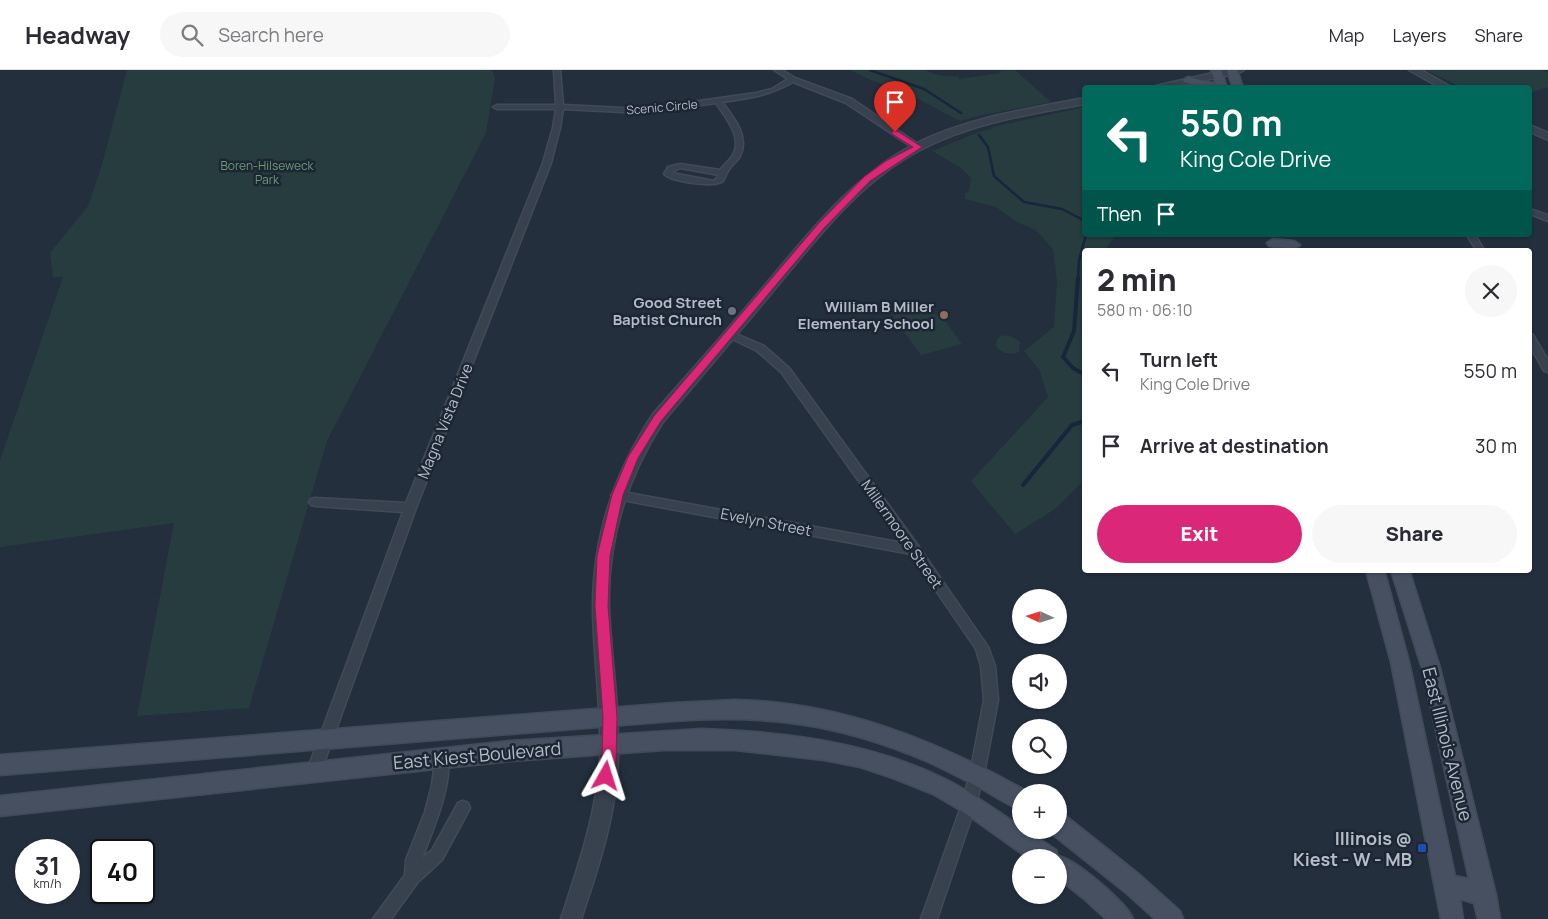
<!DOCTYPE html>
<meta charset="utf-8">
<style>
:root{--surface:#fff;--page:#f7f7f7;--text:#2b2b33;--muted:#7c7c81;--line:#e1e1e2;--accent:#db2777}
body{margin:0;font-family:Manrope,sans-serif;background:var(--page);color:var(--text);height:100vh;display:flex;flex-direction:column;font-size:19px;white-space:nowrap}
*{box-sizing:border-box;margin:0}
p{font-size:16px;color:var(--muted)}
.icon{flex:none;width:28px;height:28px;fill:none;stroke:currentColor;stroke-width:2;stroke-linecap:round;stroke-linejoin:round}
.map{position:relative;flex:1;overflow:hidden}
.sheet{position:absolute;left:1082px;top:178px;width:450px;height:325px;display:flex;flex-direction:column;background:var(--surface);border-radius:5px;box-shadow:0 1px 4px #0004}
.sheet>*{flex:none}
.hud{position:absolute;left:1082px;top:15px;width:450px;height:152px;border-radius:5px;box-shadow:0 1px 4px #0004;background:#00695c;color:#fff;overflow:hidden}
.needle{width:32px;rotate:274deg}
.buttons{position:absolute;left:1012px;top:519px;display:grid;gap:10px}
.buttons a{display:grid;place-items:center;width:55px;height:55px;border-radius:50%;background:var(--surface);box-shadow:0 1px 4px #0004;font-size:25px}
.speed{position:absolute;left:15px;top:769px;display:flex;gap:10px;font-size:25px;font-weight:700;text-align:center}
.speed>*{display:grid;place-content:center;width:65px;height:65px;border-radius:50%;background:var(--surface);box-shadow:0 1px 4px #0004;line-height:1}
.speed small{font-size:12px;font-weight:400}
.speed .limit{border:2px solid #111;border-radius:8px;background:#fff;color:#111}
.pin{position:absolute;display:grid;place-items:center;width:42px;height:42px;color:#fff;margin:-51px -21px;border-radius:50% 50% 50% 0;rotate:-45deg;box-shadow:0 0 5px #0007}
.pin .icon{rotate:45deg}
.me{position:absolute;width:55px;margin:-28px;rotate:6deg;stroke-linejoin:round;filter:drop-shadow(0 0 4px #0008)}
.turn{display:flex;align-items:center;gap:18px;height:105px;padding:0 15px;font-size:22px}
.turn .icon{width:65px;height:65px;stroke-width:2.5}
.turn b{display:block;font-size:35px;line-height:42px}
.then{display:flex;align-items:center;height:48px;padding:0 15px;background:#0003;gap:10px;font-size:19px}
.round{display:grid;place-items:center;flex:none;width:52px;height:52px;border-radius:26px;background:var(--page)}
.overview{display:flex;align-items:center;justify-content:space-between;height:85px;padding:0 15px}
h1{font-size:30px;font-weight:800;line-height:38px}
.button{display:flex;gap:10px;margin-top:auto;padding:10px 15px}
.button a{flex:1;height:58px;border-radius:30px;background:var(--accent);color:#fff;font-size:20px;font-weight:800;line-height:58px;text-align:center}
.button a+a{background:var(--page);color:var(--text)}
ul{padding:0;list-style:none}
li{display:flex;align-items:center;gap:15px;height:75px;padding:0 15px}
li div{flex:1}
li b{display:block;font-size:19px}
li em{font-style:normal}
header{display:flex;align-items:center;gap:30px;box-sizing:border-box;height:70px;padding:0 25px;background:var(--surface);border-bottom:1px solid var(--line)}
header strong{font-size:24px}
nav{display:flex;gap:28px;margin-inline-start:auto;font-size:18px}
.search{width:350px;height:45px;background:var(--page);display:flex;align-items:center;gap:12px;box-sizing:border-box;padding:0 18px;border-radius:28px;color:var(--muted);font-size:19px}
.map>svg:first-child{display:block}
.green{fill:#263c3f}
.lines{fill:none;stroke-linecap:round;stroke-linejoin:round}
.stream-far1{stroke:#17263c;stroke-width:2.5}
.stream{stroke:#17263c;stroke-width:4}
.minor-casing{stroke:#414a57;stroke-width:3}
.tertiary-casing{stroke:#414a57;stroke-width:3}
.secondary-casing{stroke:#414a57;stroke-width:3}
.minor{fill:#38414e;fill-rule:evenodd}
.tertiary{fill:#38414e;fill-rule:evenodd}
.secondary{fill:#465061;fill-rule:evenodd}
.route{fill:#db2777;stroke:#8e194d}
.worship-dot{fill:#6b7280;stroke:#1d2633;stroke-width:2}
.education-dot{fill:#8d6e63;stroke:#1d2633;stroke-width:2}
.transit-dot{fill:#1a4fb4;stroke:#1d2633;stroke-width:2}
.labels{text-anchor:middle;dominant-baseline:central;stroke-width:5;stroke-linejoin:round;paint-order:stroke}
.far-street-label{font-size:12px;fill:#b4bcc9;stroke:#1d2633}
.far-park-label{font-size:12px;fill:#6b9a76;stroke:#1d2633}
.poi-label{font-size:15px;font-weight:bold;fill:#b4bcc9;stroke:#1d2633;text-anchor:end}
.street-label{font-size:15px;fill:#b4bcc9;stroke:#1d2633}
.near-street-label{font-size:18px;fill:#b4bcc9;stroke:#1d2633}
.near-poi-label{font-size:18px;font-weight:bold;fill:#b4bcc9;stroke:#1d2633;text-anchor:end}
</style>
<header>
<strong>Headway</strong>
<div class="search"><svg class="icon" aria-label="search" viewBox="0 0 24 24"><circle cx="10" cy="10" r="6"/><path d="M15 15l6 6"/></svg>Search here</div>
<nav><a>Map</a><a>Layers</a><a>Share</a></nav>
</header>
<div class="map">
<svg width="1548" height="849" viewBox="0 0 1548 849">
<rect width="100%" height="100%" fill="#242f3e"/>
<g class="green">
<path d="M127,0H492L495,8L486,63L327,371L249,638L137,646L174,453L0,477V390L63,207H53L50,183L88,136L101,98Z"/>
<path d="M850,0H925C937,6 945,7 958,6L960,9L1001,3L1000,1L1015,0L1051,32L978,46L960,51L914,27L871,10Z"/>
<path d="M1425,0H1542L1548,3V17L1530,23V18L1461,17Z"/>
<path d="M1085,37V165H1120L1114,167L1105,180H1085V409L1055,439L1015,464L971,411L1048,327L1039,299L1024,281L1054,257L1057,211L1053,179L1036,160L1017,152L996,137L965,129V124L969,121L971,108L960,97L932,81C952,74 971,63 991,59L992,57Z"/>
<path d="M913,231L920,239L942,247L962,274L921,285L887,238Z"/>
<path d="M1004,265L1013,267L1020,272L1019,282C1009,285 1002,284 995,275L998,268Z"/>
</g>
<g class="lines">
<g class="stream-far1">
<path d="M870,0L924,19L961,43"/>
<path d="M979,65L988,77L994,106L1024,132L1062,139L1085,151V154"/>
<path d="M1078,209L1079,190L1086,165"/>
</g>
<g class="stream">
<path d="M1078,208L1074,261L1063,287L1073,298L1085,305"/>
<path d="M1023,415L1072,355L1085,351"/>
</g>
<defs>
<g id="minor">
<path d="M554,0H560L563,35L642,39L756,23L772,19L788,9L774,0H782L795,8L852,29L922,77L915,79L846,33L793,12C768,26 750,28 722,32C733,47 750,66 740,86C737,92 731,95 728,101C726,104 725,108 723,111C714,118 672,112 664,104L668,97L680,94L720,100C724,95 728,92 731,88C745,70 726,48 716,33L642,43L563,39L560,58L551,93L416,438L321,701L319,706L314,708L309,706L307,701L403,442L315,436L311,435L309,432L311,429L315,428L406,433L543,93L553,58L556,39H497L493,37L497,35H556ZM680,98L719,105L714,111L672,103L674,101Z"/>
<path d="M1530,139L1548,145V151L1530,144Z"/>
<path d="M1467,165H1475L1484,180H1476Z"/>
<path d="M731,262L764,276L789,298L919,477L988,577L995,596L998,630L984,704L976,734L937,849H921L962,734L970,704L984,630L981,596L976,579L911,484L617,429L613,428L611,425L613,422L617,421L903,473L781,302L757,281L728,267L726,265Z"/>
<path d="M1530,264L1533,265L1548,290V302L1544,301L1530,276Z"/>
<path d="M441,682L446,684C456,707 431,765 422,788L432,780L458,733L463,731L468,733L470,738L442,790L417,813L391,849H373L405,805L406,790L425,742L432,715L436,684Z"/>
</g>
<g id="tertiary">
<path d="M1226,0H1244L1239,3L1167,18H1147Z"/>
<path d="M1409,0H1421L1453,18H1441Z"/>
<path d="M1085,28V34C1030,44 972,53 922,79C858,112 815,171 770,225C735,267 699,309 663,352C627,408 607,471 609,538C611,588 620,637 618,686C617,742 599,796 581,849H561C578,797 597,743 600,688C602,637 593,587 593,536C593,466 614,403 653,344C689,303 725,263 760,221C806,167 849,109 913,75C966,48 1027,39 1085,28Z"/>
<path d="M1530,55L1548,63V70L1530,62Z"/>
</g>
<g id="secondary">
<path d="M1211,0H1221L1227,18H1207L1184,12L1183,10L1188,7L1216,14Z"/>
<path d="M1227,0H1237L1243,18H1233Z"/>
<path d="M1273,169L1294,171L1300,175L1294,179L1269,176L1267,173Z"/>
<path d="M1366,500H1384L1409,592L1455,806L1469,809L1422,598L1391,500H1409L1440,598L1496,825L1500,849H1478L1474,833L1460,829L1463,849H1441L1391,592Z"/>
<path d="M735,630C841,632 938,671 1028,722H1021V740C1008,735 996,727 984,720C965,710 946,700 926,691C840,654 766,644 673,651L0,705V685L673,633Z"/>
<path d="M702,659C786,662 871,672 947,710C973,723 997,741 1021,757V760H1026L1056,780L1058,786C1074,788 1127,833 1133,849H1106L1083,828L1059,809V788H1028L962,741L933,724L893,708L860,697L824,690L735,680H664L510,691L0,746V726L510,671Z"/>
<path d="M1059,744L1067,747L1141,806L1180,841L1183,849H1155L1125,822L1051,763L1050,760H1059Z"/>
</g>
</defs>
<use href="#minor" class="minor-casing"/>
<use href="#tertiary" class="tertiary-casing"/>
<use href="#secondary" class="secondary-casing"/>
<use href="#minor" class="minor"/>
<use href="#tertiary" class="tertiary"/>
<use href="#secondary" class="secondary"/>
</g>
<path class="route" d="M892,61H897L922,77L870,111L825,157L661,351L638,388L623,425L610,486L608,536L617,647L616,690L611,712L606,714L601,712L599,706L602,690L603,647L595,536L597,486L612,425L628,387L654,346L819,153L864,107L886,91L913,77L892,64Z"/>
<circle class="worship-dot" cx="732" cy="241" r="5"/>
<circle class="education-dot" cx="944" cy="245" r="5"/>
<rect class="transit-dot" x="1417" y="773" width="10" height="10" rx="2.5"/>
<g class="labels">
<g class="far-street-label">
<text transform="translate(662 37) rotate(-5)">Scenic Circle</text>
</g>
<g class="far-park-label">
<text x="267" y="95">Boren-Hilseweck<tspan x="267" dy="14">Park</tspan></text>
</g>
<g class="poi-label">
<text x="722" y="232">Good Street<tspan x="722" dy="17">Baptist Church</tspan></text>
<text x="934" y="236">William B Miller<tspan x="934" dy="17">Elementary School</tspan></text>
</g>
<g class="street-label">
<text transform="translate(445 351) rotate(-68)">Magna Vista Drive</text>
<text transform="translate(766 452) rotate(11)">Evelyn Street</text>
<text transform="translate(902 464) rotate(55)">Millermoore Street</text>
</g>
<g class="near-street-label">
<text transform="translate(1448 674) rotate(76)">East Illinois Avenue</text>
<text transform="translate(477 685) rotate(-5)">East Kiest Boulevard</text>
</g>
<g class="near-poi-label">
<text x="1412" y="768">Illinois @<tspan x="1412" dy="21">Kiest - W - MB</tspan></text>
</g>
</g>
</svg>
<div class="buttons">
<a><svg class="needle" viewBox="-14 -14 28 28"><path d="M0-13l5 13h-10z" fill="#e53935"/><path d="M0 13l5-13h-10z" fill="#7c7c81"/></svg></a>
<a><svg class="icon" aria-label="sound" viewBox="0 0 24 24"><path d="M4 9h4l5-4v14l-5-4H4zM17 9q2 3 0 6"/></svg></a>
<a><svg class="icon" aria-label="search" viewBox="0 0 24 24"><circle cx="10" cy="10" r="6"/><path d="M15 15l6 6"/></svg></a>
<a>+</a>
<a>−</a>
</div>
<div class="speed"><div>31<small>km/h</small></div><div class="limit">40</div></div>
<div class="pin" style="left:895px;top:62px;background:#d93025"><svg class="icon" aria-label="arrive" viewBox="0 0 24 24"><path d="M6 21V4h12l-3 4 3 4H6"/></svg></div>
<svg class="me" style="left:606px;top:706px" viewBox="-20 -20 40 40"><path d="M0-17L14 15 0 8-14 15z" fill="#db2777" stroke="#fff" stroke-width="4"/></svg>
<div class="hud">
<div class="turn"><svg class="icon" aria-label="left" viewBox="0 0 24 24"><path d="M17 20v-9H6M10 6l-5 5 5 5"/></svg><div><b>550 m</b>King Cole Drive</div></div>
<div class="then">Then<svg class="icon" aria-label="arrive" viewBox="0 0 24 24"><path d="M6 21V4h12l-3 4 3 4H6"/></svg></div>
</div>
<section class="sheet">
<div class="overview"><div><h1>2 min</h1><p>580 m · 06:10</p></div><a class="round"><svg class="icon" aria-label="close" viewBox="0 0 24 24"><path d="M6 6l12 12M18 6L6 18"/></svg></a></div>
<ul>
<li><svg class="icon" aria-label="left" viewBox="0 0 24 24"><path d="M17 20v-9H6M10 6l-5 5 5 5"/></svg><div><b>Turn left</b><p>King Cole Drive</p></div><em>550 m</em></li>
<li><svg class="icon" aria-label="arrive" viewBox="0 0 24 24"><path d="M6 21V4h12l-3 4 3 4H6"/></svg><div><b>Arrive at destination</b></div><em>30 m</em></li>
</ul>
<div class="button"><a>Exit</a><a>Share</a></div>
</section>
</div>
